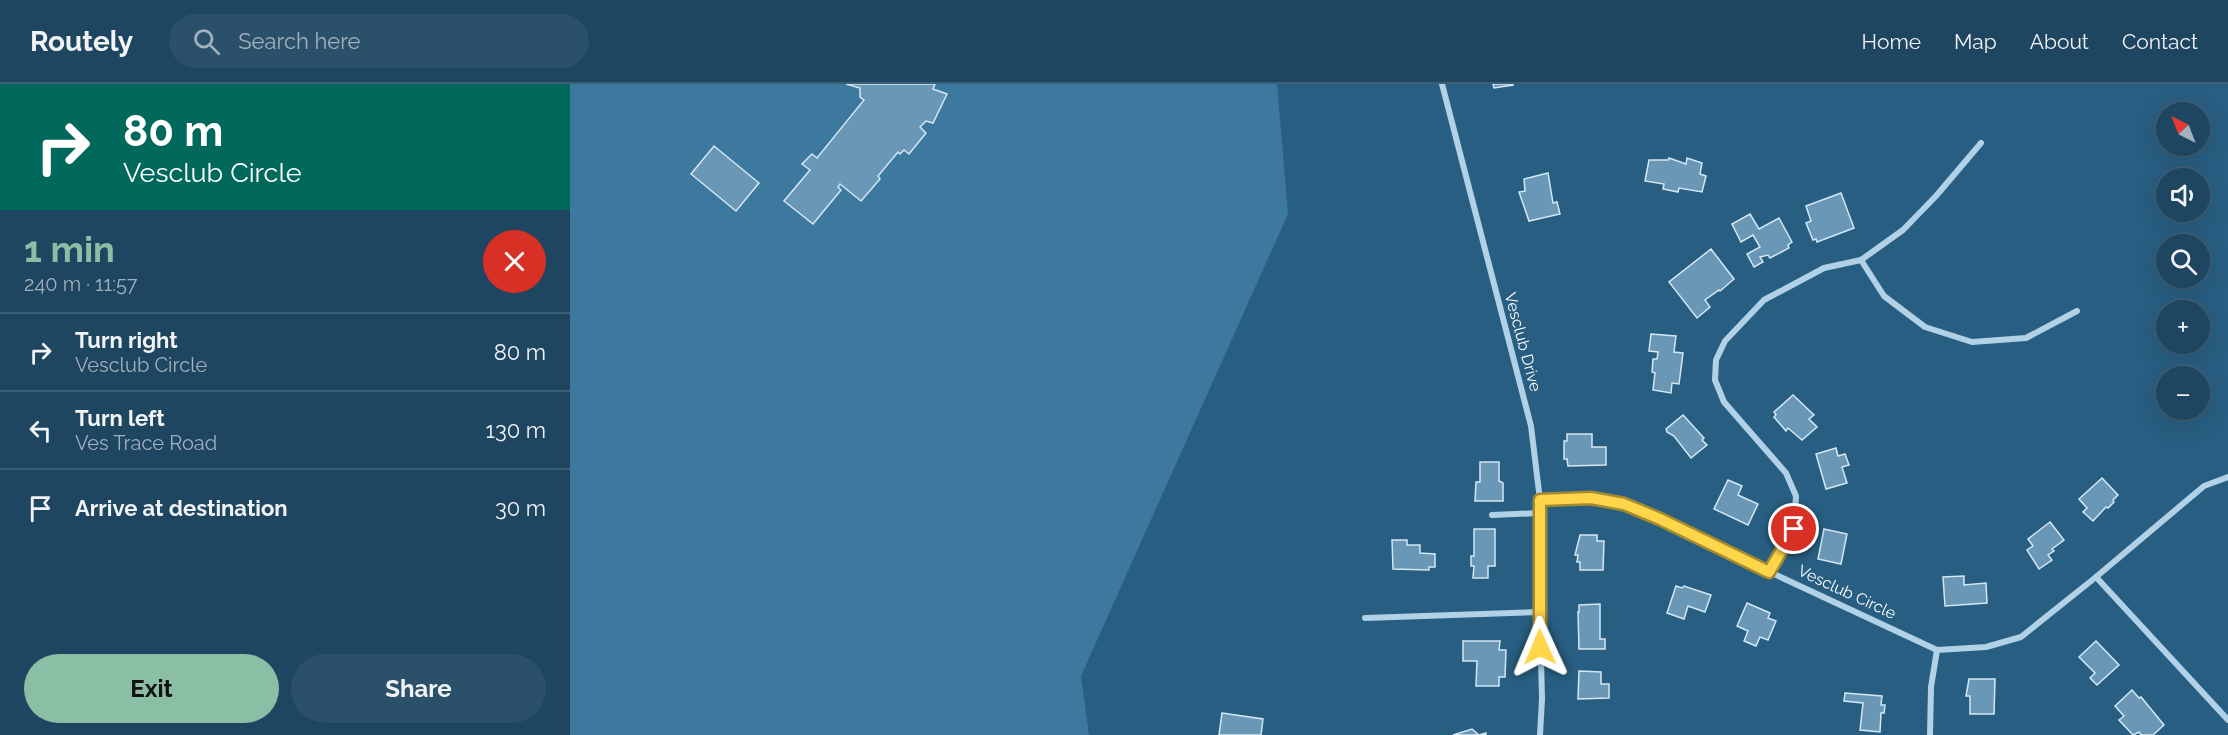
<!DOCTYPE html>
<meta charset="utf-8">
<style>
:root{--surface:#1e4661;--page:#2b506a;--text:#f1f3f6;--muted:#a1b1bd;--line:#3c5e76;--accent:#8abfa5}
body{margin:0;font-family:Raleway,sans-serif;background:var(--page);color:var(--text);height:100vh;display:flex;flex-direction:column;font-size:22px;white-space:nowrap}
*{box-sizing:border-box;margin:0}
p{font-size:20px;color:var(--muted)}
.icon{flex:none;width:33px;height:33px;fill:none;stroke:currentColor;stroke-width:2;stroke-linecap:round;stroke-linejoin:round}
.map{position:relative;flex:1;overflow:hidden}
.details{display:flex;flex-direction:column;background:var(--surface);width:570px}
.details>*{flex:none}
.top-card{background:#00695c;color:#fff;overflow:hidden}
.needle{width:39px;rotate:318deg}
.buttons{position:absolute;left:1586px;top:18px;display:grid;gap:12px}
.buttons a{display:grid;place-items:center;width:54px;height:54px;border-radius:50%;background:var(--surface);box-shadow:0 6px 24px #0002,0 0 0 2px var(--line);font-size:30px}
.pin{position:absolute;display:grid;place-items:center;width:51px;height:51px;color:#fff;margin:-26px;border:3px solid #fff;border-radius:50%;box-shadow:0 2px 6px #0007}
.me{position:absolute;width:66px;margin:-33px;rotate:359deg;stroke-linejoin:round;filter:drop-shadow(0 0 4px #0008)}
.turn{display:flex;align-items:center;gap:21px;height:126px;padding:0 24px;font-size:27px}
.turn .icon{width:78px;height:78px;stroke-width:2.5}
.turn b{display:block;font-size:42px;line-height:51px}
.round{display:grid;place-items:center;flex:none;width:63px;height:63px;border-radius:32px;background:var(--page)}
.head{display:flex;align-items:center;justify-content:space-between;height:102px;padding:0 24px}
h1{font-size:36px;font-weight:700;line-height:45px;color:var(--accent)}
.cta{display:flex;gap:12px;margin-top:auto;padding:12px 24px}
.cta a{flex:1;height:69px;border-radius:36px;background:var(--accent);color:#111;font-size:24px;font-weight:700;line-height:69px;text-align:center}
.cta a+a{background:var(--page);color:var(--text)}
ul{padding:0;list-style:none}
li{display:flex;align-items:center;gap:18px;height:78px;padding:0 24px;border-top:2px solid var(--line)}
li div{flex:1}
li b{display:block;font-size:22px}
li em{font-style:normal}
header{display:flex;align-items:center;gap:36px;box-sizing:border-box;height:84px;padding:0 30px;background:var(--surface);border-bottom:2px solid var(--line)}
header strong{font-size:28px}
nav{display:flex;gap:33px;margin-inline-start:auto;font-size:21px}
.search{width:420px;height:54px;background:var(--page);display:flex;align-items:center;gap:15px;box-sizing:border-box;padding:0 21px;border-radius:33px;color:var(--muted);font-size:22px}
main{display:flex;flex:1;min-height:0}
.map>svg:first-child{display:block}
.green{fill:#3d789e}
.building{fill:#6997b5;stroke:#d3e8f5;stroke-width:1.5}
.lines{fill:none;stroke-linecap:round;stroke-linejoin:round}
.street{stroke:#b0d1e6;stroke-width:6}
.route-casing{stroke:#a68a30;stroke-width:15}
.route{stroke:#ffd54a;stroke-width:10}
.labels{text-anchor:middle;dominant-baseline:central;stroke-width:4.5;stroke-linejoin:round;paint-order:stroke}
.street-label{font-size:16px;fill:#fff;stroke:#285e81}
</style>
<header>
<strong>Routely</strong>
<div class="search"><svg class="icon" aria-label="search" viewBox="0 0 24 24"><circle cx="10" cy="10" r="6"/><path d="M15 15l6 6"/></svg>Search here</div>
<nav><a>Home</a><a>Map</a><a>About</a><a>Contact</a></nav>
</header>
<main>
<section class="details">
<div class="top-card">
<div class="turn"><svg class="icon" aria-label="right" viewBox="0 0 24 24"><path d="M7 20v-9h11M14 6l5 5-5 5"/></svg><div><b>80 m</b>Vesclub Circle</div></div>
</div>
<div class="head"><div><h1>1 min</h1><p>240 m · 11:57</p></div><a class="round" style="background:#d93025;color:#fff"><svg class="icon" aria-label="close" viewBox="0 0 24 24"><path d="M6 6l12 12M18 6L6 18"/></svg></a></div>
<ul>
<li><svg class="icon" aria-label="right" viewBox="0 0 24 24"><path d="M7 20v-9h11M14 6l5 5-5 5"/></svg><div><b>Turn right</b><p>Vesclub Circle</p></div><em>80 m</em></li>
<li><svg class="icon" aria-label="left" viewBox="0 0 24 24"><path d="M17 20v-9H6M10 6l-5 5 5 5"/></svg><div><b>Turn left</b><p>Ves Trace Road</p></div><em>130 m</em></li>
<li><svg class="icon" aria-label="arrive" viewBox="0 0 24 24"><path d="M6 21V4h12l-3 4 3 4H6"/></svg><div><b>Arrive at destination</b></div><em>30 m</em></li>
</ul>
<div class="cta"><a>Exit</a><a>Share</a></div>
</section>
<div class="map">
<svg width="1658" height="651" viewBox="0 0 1658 651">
<rect width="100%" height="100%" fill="#285e81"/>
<path class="green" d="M0,0H707L718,130L511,592L519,651H0Z"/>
<g class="building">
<path d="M276,0H365L363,5L377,10L363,39L356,37L350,43L356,49L339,70L334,66L330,70L328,68L308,92L310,95L291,117L270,100L268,103L271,106L243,140L214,117L240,86L232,80L242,70L247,74L294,16L290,13V4Z"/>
<path d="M923,0H943V1L924,4Z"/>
<path d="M144,62L189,99L166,127L121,90Z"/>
<path d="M1099,74L1116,80L1117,74L1132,79L1130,90L1136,92L1132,108L1109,104L1108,108L1093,105L1094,100L1075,97L1079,76H1098Z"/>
<path d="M978,89L983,119L987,118L990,130L959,137L949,108L955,107L954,95Z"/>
<path d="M1271,109L1284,144L1247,158L1246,155L1243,156L1236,139L1241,137L1236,122Z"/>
<path d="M1180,130L1189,145L1209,134L1222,158L1218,161L1219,164L1200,174L1198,171L1190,173L1193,178L1184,183L1177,170L1190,163L1183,151L1171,158L1162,140Z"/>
<path d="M1141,165L1164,195L1150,207L1149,206L1135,216L1140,223L1127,234L1099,198Z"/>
<path d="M1081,250L1106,252L1104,268L1113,269L1109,300L1102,299L1101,309L1083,306L1085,289L1082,288L1083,275H1087L1088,268L1079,267Z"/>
<path d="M1223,311L1244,331L1239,335L1247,343L1232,356L1218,344L1216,347L1204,333L1206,331L1204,328Z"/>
<path d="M1113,331L1134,354L1132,356L1137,361L1121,374L1104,352L1097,348L1096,345Z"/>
<path d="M997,350H1022V363H1036V381L998,382L997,375H994V357H997Z"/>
<path d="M1266,364L1268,372L1275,370L1279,381L1272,383L1277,399L1256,405L1246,370Z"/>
<path d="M910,378H929V397L933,399V417H905L906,398H910Z"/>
<path d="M1532,394L1548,411L1543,416L1544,418L1538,424L1536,423L1523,437L1513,428L1517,424L1509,415Z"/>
<path d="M1158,396L1172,402L1168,411L1188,420L1178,441L1144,425Z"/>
<path d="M1480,438L1494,456L1482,465L1484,467L1478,471L1482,476L1469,485L1457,466L1463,462L1458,455Z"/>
<path d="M904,445H925V482H918V494H903L904,482H901V472H904Z"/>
<path d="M1254,445L1277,450L1271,480L1248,475Z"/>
<path d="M1010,451H1027V457H1034L1033,486H1010V478H1007L1008,471H1005Z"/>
<path d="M822,456H837V461H850V469L865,470V483H859V486L823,485Z"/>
<path d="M1394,492V501L1416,499L1417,519L1375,522L1373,493Z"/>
<path d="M1106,502L1112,504L1114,502L1141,511L1135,528L1118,522L1114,535L1097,529Z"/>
<path d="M1177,519L1200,529L1198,534L1206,537L1198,556L1190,553L1186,562L1174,557L1178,547L1167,542Z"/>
<path d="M1030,520V555H1035V565H1009L1008,528H1009V521Z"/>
<path d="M893,557H930L929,566H936L935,593H929V602H906L907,577H893Z"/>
<path d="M1526,557L1549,581L1527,601L1520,594L1525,589L1509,573Z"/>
<path d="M1009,587L1031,588V600H1039V614L1008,615Z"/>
<path d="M1399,595H1425L1424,630H1400V612H1396Z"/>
<path d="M1562,606L1569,614L1571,613L1594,641L1583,651H1571L1569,648L1563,651L1549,636L1554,632L1545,622Z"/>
<path d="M1275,609L1312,612L1311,621H1315L1314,629H1311L1310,648L1290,646L1293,619L1274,617Z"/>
<path d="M652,629L693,635L691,651H649Z"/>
<path d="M902,645L909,651L916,649V651H883Z"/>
</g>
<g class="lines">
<g class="street">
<path d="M872,0L961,342L970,416V536L972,615L970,651"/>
<path d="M1291,176L1314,212L1355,243L1402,258L1456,254L1507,227"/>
<path d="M970,416L1021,414L1054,420L1367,566L1416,563L1451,553L1526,493L1634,402L1658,393"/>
<path d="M922,431L970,429"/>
<path d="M1199,487L1224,445L1226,412L1216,389L1154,318L1145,296L1146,276L1155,257L1194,216L1254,184L1291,176L1333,146L1366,112L1411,59"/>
<path d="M1526,493L1658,636"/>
<path d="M795,534L970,528"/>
<path d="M1360,651L1361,603L1367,566"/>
</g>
</g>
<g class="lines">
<defs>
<path id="route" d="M970,563V416L1021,414L1054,420L1090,435L1199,488L1224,445"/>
</defs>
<use href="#route" class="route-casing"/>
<use href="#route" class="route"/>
</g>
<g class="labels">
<g class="street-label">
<text transform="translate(953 258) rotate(75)">Vesclub Drive</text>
<text transform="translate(1277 508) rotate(25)">Vesclub Circle</text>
</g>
</g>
</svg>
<div class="buttons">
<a><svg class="needle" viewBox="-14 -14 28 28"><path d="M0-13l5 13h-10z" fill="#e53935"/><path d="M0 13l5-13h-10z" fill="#a1b1bd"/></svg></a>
<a><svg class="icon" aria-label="sound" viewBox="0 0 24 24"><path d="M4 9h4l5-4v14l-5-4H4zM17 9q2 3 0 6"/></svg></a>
<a><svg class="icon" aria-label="search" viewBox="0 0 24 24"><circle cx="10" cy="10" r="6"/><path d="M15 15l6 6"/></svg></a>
<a>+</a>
<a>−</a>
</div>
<div class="pin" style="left:1224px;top:445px;background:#d93025"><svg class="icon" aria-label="arrive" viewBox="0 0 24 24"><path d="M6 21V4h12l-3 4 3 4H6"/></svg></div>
<svg class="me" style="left:970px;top:563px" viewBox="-20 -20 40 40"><path d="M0-17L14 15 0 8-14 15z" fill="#ffd54a" stroke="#fff" stroke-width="4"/></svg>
</div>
</main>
